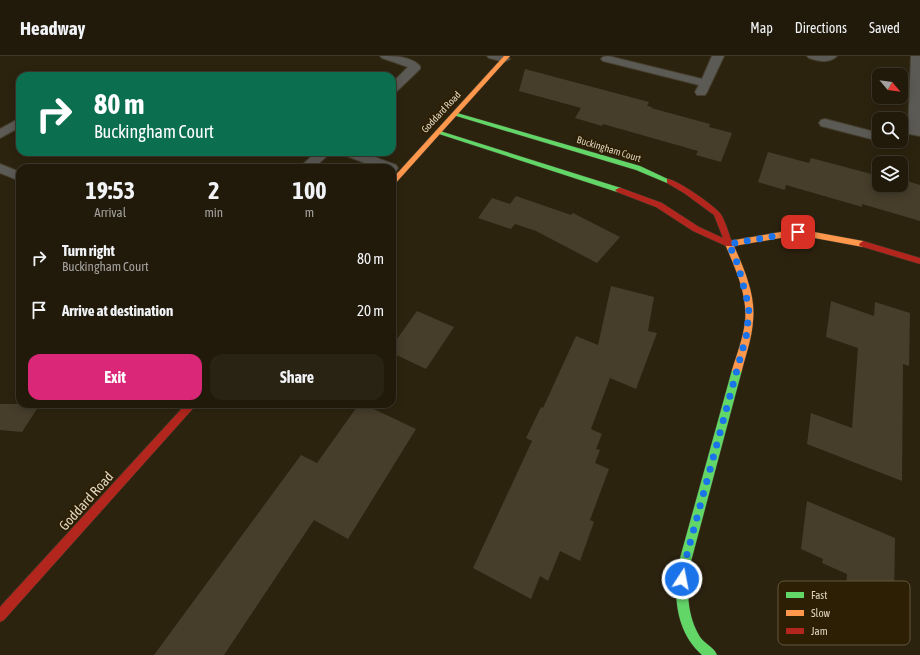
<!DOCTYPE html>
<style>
:root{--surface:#211a0b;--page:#292314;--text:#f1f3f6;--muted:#a2a19d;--line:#3e382c;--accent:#db2777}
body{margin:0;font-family:"Asap Condensed",sans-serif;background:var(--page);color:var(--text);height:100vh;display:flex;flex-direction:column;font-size:15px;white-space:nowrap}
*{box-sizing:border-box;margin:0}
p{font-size:13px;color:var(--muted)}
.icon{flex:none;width:22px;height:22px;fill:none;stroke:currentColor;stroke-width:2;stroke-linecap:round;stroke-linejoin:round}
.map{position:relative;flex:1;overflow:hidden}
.panel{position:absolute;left:16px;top:108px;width:380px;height:244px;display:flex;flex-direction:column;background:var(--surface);border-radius:12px;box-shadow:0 2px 10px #0003,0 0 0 1px var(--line)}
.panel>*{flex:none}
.guide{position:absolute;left:16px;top:16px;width:380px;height:84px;border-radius:12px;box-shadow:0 2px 10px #0003,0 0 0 1px var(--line);background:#0b6e4f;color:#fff;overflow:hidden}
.needle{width:26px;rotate:119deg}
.buttons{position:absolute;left:872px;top:12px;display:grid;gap:8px}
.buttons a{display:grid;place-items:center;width:36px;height:36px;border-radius:8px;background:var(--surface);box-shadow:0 2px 10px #0003,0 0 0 1px var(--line);font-size:20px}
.pin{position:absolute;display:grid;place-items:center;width:34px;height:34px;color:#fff;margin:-17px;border-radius:8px;box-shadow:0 2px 6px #0006}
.me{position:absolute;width:44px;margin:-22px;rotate:11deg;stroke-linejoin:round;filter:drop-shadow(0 0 3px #0008)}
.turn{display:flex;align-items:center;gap:14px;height:84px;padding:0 12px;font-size:18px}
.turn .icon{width:52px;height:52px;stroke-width:2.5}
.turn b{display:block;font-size:28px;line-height:34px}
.eta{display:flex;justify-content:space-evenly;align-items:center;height:68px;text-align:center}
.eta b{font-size:24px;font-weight:700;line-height:28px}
.primary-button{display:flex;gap:8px;margin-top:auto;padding:8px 12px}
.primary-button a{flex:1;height:46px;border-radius:12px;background:var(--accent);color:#fff;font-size:16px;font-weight:700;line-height:46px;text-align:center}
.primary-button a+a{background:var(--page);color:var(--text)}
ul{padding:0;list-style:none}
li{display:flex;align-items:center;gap:12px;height:52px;padding:0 12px}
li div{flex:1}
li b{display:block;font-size:15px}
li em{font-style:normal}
header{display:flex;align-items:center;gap:24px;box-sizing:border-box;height:56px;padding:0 20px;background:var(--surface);border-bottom:1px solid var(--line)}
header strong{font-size:19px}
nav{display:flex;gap:22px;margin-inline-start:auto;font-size:14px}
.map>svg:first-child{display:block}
.building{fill:#463d2a}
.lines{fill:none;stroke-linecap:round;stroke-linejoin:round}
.lane-casing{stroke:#463f2e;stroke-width:2}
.fast-casing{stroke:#463f2e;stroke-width:1}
.slow-casing{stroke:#463f2e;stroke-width:1}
.jam-casing{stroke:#463f2e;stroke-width:1}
.lane{fill:#5b5a55;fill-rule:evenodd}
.fast{fill:#63d668;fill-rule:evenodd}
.slow{fill:#ff974d;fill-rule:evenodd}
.jam{fill:#b3261e;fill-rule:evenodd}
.route{stroke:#1a73e8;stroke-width:7;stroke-dasharray:0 12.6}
.labels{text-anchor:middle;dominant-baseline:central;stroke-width:4;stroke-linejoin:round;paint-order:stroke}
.far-street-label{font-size:10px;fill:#dfd5c1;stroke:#2c1f04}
.near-street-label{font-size:14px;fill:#dfd5c1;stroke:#2c1f04}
.key{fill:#2c1f04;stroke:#62563d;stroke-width:1}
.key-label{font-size:11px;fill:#dfd5c1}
</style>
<header>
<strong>Headway</strong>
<nav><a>Map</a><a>Directions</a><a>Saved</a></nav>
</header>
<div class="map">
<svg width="920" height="599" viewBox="0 0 920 599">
<rect width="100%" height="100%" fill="#2c230f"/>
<g class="building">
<path d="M525,13L649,46L647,50L652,51L651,52L710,68L709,71L732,77L721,106L696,99L698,95L603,68L602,70L575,62L581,52L519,35Z"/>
<path d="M768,96L809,107L811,102L879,120V117V129H901V123L920,129V165L862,148V151L786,129L785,134L758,126Z"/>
<path d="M516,140L571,159L573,157L620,181L597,207L536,175L515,168L511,173L478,162L492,142L510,148Z"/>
<path d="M611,230L654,241L648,275L657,277L636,333L610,322L591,373L602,378L596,393L600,394L595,407L609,413L590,464L594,466L580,505L560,495L548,525L540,520L531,543L473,512L532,385L526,382L541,351L543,352L576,280L598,289Z"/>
<path d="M831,245L874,260L875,246L910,257L909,310L903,308L902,425L807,388L811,357L852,372L858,292L826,281Z"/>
<path d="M417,255L454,271L426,313L392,297V290Z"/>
<path d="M0,348H40L22,376L0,374Z"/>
<path d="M359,348H363L416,373L348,483L314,464L224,599H154L301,399L317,407Z"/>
<path d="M807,445L895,482L894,543L901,547L900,584L844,558L847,518L822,507L823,503L801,493Z"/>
</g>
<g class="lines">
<defs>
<g id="lane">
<path d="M380,0C393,0 411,0 420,10V13L396,36L392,37V27L408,11L382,2Z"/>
<path d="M487,0H506L510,3L504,6L489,2Z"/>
<path d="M608,0L702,23L712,0H724L707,36L705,39H697L695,36L699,29L603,5L601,3L603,1Z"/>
<path d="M807,0H837C829,8 818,5 809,2Z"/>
<path d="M911,0H920V80L909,78L908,75Z"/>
<path d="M20,62V71L0,82V73Z"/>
<path d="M825,63L879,77V85L821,70L819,67L821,64Z"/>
<path d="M316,96H331L314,112H299Z"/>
<path d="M342,96H361L396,109L398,112L396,115L392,116V112H378L344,99Z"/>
<path d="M0,108L20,116V125L0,117Z"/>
</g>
<g id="fast">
<path d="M453,57H457L640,110L672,125L671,127H667L636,114L453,59Z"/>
<path d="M436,75H440L621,132L623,134L619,136H617L436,77Z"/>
<path d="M737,310L740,311L742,314L689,513C687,537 687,560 700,581C705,588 714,591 717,599H702C677,577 674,544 677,513L732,314L734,311Z"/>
</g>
<g id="slow">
<path d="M504,0H510L394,129H392V123Z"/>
<path d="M798,173L863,185L867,188L863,191L798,179L734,190C744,213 756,239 753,265C752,282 746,298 742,314L740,317L737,318L734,317L732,314C737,298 743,282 745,266C748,239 735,212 725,188L729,185Z"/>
</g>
<g id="jam">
<path d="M667,123C675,122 713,149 719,156C725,162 729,180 733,188L732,190H726L693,175L656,151L617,136L615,134L619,132H621L662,147L699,171L723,182L714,159L684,137L667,127Z"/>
<path d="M863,185L920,202V208L860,190L859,188Z"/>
<path d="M186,348H197L4,564L0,566V551Z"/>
</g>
</defs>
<use href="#lane" class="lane-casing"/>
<use href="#fast" class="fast-casing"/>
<use href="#slow" class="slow-casing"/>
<use href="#jam" class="jam-casing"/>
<use href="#lane" class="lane"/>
<use href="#fast" class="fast"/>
<use href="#slow" class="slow"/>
<use href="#jam" class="jam"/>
</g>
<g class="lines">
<path class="route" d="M682,523L683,513L747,277L749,251L738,209L729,188L798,176"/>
</g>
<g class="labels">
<g class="far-street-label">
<text transform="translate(441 56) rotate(-47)">Goddard Road</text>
<text transform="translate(609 93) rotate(17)">Buckingham Court</text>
</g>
<g class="near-street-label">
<text transform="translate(86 445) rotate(-48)">Goddard Road</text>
</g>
</g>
<rect x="778" y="525" width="132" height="64" rx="6" class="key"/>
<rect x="786" y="536" width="18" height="6" fill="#63d668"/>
<rect x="786" y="554" width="18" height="6" fill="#ff974d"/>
<rect x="786" y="572" width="18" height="6" fill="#b3261e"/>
<g class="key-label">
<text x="811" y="543">Fast</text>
<text x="811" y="561">Slow</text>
<text x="811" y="579">Jam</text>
</g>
</svg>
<div class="buttons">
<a><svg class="needle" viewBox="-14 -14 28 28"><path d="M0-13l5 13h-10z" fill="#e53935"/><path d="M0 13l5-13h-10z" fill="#a2a19d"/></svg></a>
<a><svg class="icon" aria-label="search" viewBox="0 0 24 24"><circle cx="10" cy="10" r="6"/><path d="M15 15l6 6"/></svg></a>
<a><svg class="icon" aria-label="layers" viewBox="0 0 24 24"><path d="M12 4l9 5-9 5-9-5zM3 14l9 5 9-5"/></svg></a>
</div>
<div class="pin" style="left:798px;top:176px;background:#d93025"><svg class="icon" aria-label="arrive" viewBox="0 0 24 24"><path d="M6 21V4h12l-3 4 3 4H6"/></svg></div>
<svg class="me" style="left:682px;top:523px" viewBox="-20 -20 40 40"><circle r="17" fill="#1a73e8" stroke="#fff" stroke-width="3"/><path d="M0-11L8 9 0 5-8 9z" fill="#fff"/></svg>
<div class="guide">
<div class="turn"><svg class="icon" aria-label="right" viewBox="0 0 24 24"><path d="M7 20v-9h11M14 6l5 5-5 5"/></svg><div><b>80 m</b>Buckingham Court</div></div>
</div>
<section class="panel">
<div class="eta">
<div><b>19:53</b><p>Arrival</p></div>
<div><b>2</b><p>min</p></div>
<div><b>100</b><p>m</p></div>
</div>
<ul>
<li><svg class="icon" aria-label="right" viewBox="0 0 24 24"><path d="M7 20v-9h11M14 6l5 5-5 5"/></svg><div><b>Turn right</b><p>Buckingham Court</p></div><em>80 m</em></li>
<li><svg class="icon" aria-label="arrive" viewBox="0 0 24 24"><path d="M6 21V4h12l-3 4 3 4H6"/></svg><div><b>Arrive at destination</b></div><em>20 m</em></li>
</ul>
<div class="primary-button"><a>Exit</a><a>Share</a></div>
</section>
</div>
